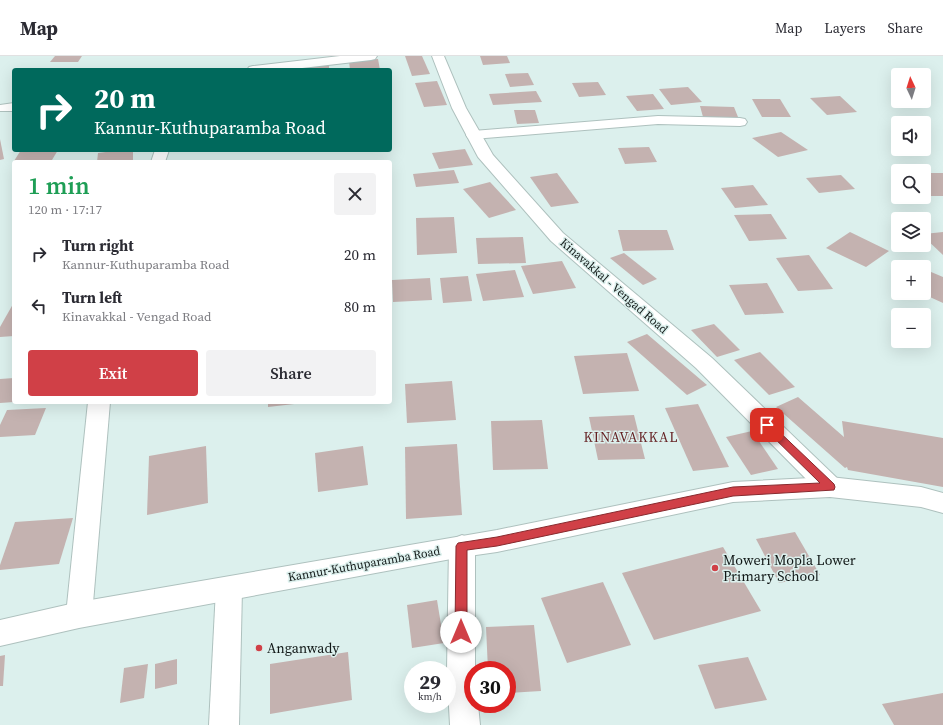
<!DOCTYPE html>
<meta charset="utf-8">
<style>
:root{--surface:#fff;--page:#f2f2f3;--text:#2b2b33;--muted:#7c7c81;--line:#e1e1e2;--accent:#d04047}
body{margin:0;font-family:"Source Serif 4",serif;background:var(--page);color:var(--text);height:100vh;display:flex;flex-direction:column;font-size:15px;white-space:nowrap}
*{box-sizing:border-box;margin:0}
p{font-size:13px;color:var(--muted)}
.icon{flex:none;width:22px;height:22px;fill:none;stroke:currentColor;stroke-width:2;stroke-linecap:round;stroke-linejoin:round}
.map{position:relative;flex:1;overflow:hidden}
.side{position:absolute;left:12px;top:104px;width:380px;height:244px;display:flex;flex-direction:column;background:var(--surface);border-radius:4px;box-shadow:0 4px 16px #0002}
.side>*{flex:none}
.guide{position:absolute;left:12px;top:12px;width:380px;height:84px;border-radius:4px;box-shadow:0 4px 16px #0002;background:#00695c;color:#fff;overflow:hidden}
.needle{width:26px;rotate:356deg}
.controls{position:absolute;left:891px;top:12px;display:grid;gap:8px}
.controls a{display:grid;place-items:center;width:40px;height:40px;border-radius:4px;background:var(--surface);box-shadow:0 4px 16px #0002;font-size:20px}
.speed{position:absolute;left:404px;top:605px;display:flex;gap:8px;font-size:20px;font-weight:700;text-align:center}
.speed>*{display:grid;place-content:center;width:52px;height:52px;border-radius:50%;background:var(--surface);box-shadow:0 4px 16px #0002;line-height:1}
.speed small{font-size:10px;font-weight:400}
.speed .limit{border:6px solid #d22;background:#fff;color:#111}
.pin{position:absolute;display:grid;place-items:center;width:34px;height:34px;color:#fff;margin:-17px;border-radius:8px;box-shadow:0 2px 6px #0006}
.me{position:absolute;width:44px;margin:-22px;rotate:0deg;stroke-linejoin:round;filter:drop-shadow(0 0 3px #0008)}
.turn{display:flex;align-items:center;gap:14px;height:84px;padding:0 16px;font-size:18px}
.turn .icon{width:52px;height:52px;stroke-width:2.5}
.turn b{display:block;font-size:28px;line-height:34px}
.round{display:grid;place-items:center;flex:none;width:42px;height:42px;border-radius:4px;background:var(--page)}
.summary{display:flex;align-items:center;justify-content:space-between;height:68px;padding:0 16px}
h1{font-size:24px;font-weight:600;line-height:30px;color:#1e9e55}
.action{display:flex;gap:8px;margin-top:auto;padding:8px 16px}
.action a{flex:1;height:46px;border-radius:4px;background:var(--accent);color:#fff;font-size:16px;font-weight:600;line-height:46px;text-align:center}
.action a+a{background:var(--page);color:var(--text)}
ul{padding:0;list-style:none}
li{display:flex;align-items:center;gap:12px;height:52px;padding:0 16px}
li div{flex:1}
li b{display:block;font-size:15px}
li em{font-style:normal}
header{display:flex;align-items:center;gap:24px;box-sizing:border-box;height:56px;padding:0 20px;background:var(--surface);border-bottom:1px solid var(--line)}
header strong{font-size:19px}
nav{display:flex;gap:22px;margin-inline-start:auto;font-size:14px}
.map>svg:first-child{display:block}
.building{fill:#c4b2b0}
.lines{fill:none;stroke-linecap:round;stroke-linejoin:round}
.minor-casing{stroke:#aec1be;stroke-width:2}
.secondary-casing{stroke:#aec1be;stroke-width:2}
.primary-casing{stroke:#aec1be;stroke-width:2}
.minor{fill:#fff;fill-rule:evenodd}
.secondary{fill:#fff;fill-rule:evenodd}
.primary{fill:#fff;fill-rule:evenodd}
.route{fill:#d04047;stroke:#872a2e}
.poi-dot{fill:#d04047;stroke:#dcf0ed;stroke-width:1.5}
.labels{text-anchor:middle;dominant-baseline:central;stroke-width:3;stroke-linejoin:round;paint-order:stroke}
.street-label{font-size:12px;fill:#101716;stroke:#dcf0ed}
.quarter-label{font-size:14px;letter-spacing:1px;fill:#641f21;stroke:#dcf0ed}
.near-poi-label{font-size:14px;fill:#101716;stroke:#dcf0ed;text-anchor:start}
</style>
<header>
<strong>Map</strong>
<nav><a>Map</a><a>Layers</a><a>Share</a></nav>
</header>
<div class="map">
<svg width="943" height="669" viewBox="0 0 943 669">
<rect width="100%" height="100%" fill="#dcf0ed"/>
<g class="building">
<path d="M55,0H82L78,6H50Z"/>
<path d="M405,0H422L430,18L412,20Z"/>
<path d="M480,0H507L510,7L483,9Z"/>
<path d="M378,3L380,14H350L349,5Z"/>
<path d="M329,9V14H298V11Z"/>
<path d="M528,17L534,29L510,31L505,18Z"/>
<path d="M437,25L447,49L424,51L415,27Z"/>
<path d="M598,26L606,39L579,41L572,27Z"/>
<path d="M688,31L702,46L671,49L659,33Z"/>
<path d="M536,35L542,46L493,49L489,38Z"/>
<path d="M653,38L664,53L637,55L626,40Z"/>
<path d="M840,40L857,56L827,59L810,42Z"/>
<path d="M752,43H780L791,61H762Z"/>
<path d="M700,50L734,51L738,61H703Z"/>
<path d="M514,54H535L539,67L517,68Z"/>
<path d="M781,76L808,94L778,101L752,82Z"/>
<path d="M0,83L4,103L0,104Z"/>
<path d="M649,91L657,106L625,108L618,92Z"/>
<path d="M465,93L473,109L439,113L432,97Z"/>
<path d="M21,94H58L52,104L14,105Z"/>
<path d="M121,94H133V106H97L98,97Z"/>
<path d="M454,114L459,127L416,131L413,118Z"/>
<path d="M557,117L579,147L551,151L530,121Z"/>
<path d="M924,117H943V140H925L924,139Z"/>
<path d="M841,119L855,133L819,137L806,122Z"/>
<path d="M490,126L516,154L489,162L463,133Z"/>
<path d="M753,129L768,149L735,152L721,132Z"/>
<path d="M771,158L787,183L749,185L734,159Z"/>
<path d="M454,161L457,197L417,199L416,162Z"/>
<path d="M618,174H667L674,194L623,195Z"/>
<path d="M850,176L889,195L866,211L826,192Z"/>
<path d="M943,176V199L924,181V178Z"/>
<path d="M523,181L526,207L478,208L476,182Z"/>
<path d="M624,197L657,223L643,229L610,202Z"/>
<path d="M809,199L833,233L798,235L776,202Z"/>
<path d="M562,205L576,232L533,238L521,210Z"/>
<path d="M924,213L943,221V247L921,237H924Z"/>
<path d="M515,214L524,241L483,245L476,218Z"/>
<path d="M468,220L472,245L443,247L440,222Z"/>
<path d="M430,222L432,244L393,246L392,224Z"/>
<path d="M767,227L784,257L745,259L729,229Z"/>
<path d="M13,248H14V280L0,281V271Z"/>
<path d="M714,268L740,294L717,301L691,274Z"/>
<path d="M647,278L707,329L687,339L627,286Z"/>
<path d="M760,296L795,331L769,339L734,304Z"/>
<path d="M627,297L639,335L583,338L574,300Z"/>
<path d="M14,322V346L0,347V323Z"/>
<path d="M452,325L456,364L407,367L405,328Z"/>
<path d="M798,341L844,381L842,365L943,382V431L848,414L847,411L845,412L776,351Z"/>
<path d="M268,346H303V347L268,351Z"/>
<path d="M698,348L729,411L693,415L665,352Z"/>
<path d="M46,352L35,379L0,381V369L7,354Z"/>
<path d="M634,359L645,403L598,404L589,361Z"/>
<path d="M542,364L548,413L493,414L491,365Z"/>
<path d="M752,375L778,413L751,419L726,381Z"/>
<path d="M457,388L462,459L406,463L405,391Z"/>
<path d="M206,390L208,447L147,459L149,400Z"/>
<path d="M363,390L368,429L318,436L315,397Z"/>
<path d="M73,462L59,508L0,514V509L15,466Z"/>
<path d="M795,476L820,519L779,527L756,483Z"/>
<path d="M723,491L761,555L654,584L622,517Z"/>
<path d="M603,526L631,589L567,607L541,542Z"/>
<path d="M437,544L444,587L412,592L407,549Z"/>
<path d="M534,569L541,635L507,637V614H488L486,571Z"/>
<path d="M348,596L352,644L270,658V608Z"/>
<path d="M5,599L3,630H0V600Z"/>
<path d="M748,601L767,644L715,653L698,609Z"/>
<path d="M177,603V628L155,633V608Z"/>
<path d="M148,608L144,642L120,647L124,612Z"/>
<path d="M943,637V669H894L882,648Z"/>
</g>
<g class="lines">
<defs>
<g id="minor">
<path d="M340,0H377L375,3L371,4L285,14H247L249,11L253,10Z"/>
<path d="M14,47V55H0V49Z"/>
<path d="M658,60L740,62L745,63L747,66L745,69L740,70L658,68L473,83L468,82L466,79L468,76L473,75Z"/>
<path d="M155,94H169L165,106H151Z"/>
<path d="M88,346H110L92,559L89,568L79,571L69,568L66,559Z"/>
<path d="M462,479L471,483L475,490V614H473V648H478L480,669H450L447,614L449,490L453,483Z"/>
<path d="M229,521L238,525L242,533L239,669H209L216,533L220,525Z"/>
</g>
<path id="secondary" d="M432,0H444L466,52L493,99L563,177L712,302L839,424L842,431L839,438L830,441L821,438L696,312L551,185L478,101L452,52Z"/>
<path id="primary" d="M830,421L921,431L943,437V457L921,451L830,441L733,446L497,496L462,501L79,572L0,590V564L79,546L497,474L733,426Z"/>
</defs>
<use href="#minor" class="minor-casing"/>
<use href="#secondary" class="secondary-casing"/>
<use href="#primary" class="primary-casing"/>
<use href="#minor" class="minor"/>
<use href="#secondary" class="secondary"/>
<use href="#primary" class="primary"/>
</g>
<path class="route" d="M767,366L770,367L834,428L835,431L834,434L733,440L497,490L467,494V576L465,579L461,581L457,579L455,576L456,490L458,487L497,481L733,431L820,427L764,372L762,369L764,367Z"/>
<g class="poi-dot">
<circle cx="715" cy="512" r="4"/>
<circle cx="259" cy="592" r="4"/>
</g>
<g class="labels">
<g class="street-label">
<text transform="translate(614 230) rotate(41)">Kinavakkal - Vengad Road</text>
<text transform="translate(364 508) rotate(-10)">Kannur-Kuthuparamba Road</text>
</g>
<g class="quarter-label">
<text x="631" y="381">KINAVAKKAL</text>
</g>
<g class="near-poi-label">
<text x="723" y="504">Moweri Mopla Lower<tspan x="723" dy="16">Primary School</tspan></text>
<text x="267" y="592">Anganwady</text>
</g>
</g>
</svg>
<div class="controls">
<a><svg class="needle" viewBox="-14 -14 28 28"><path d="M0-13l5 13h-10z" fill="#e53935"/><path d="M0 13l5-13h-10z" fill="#7c7c81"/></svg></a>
<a><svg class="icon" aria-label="sound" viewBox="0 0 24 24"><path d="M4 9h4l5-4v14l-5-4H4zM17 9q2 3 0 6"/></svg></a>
<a><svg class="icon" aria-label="search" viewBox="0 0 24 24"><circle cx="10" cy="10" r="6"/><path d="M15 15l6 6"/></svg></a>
<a><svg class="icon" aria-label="layers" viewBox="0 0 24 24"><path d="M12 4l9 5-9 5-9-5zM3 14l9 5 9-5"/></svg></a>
<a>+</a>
<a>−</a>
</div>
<div class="speed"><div>29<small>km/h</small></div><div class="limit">30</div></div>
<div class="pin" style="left:767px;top:369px;background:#d93025"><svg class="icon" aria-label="arrive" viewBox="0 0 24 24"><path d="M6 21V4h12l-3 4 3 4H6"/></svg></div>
<svg class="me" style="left:461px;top:576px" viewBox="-20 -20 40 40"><circle r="19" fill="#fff"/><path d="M0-13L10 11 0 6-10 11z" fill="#d04047"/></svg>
<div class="guide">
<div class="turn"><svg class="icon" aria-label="right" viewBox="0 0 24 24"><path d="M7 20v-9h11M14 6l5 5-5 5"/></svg><div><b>20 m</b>Kannur-Kuthuparamba Road</div></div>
</div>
<section class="side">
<div class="summary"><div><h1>1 min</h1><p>120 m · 17:17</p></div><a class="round"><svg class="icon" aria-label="close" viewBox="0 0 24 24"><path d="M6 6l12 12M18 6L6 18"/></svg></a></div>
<ul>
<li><svg class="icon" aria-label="right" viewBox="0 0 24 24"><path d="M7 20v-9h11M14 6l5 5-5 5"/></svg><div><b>Turn right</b><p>Kannur-Kuthuparamba Road</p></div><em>20 m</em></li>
<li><svg class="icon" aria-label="left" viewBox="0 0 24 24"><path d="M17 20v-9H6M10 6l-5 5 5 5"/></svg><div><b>Turn left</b><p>Kinavakkal - Vengad Road</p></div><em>80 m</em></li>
</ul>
<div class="action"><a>Exit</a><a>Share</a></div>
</section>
</div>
